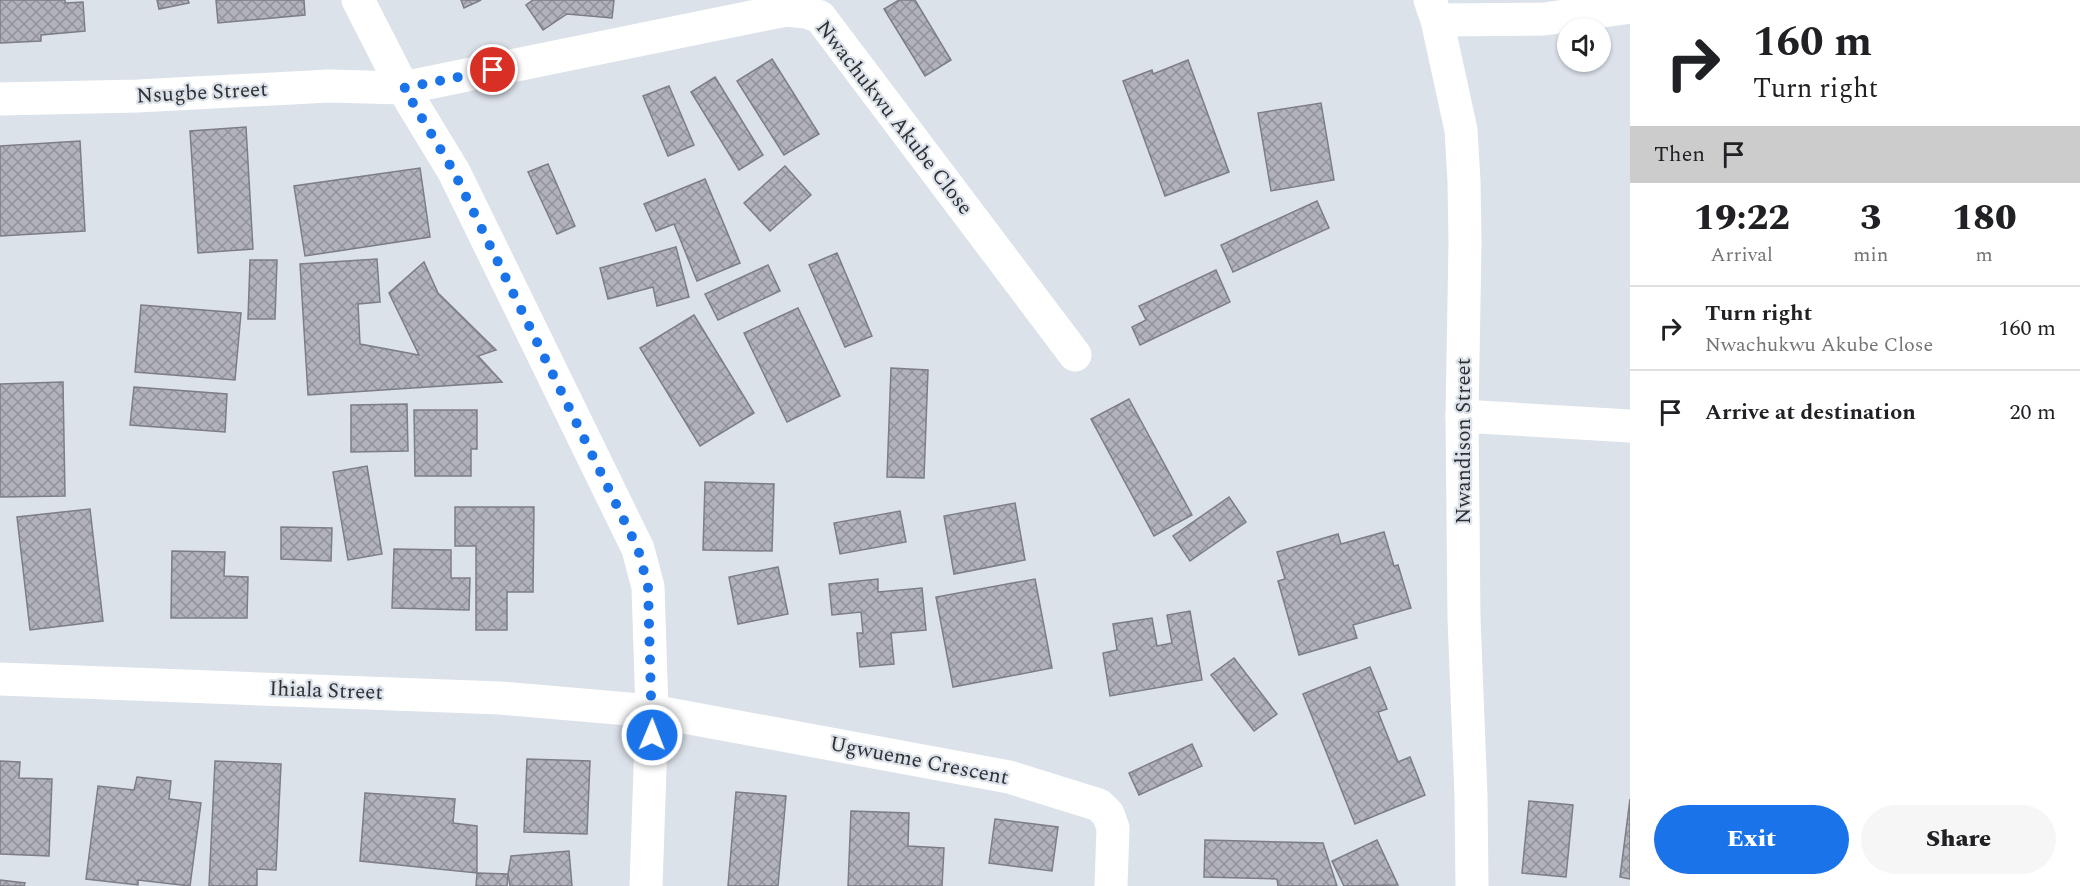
<!DOCTYPE html>
<style>
:root{--surface:#fff;--page:#f6f6f6;--text:#202124;--muted:#757577;--line:#e0e0e0;--accent:#1a73e8}
body{margin:0;font-family:Spectral,serif;background:var(--page);color:var(--text);height:100vh;display:flex;flex-direction:column;font-size:22px;white-space:nowrap}
*{box-sizing:border-box;margin:0}
p{font-size:20px;color:var(--muted)}
.icon{flex:none;width:33px;height:33px;fill:none;stroke:currentColor;stroke-width:2;stroke-linecap:round;stroke-linejoin:round}
.map{position:relative;flex:1;overflow:hidden}
.details{display:flex;flex-direction:column;background:var(--surface);width:450px}
.details>*{flex:none}
.top-card{background:#fff;color:var(--text);overflow:hidden}
.buttons{position:absolute;left:1557px;top:18px;display:grid;gap:12px}
.buttons a{display:grid;place-items:center;width:54px;height:54px;border-radius:50%;background:var(--surface);box-shadow:0 2px 4px #0004;font-size:30px}
.pin{position:absolute;display:grid;place-items:center;width:51px;height:51px;color:#fff;margin:-26px;border:3px solid #fff;border-radius:50%;box-shadow:0 2px 6px #0007}
.me{position:absolute;width:66px;margin:-33px;rotate:1deg;stroke-linejoin:round;filter:drop-shadow(0 0 4px #0008)}
.turn{display:flex;align-items:center;gap:21px;height:126px;padding:0 24px;font-size:27px}
.turn .icon{width:78px;height:78px;stroke-width:2.5}
.turn b{display:block;font-size:42px;line-height:51px}
.then{display:flex;align-items:center;height:57px;padding:0 24px;background:#0003;gap:12px;font-size:22px}
.eta{display:flex;justify-content:space-evenly;align-items:center;height:102px;text-align:center}
.eta b{font-size:36px;font-weight:800;line-height:42px}
.action{display:flex;gap:12px;margin-top:auto;padding:12px 24px}
.action a{flex:1;height:69px;border-radius:36px;background:var(--accent);color:#fff;font-size:24px;font-weight:800;line-height:69px;text-align:center}
.action a+a{background:var(--page);color:var(--text)}
ul{padding:0;list-style:none}
li{display:flex;align-items:center;gap:18px;height:84px;padding:0 24px;border-top:2px solid var(--line)}
li div{flex:1}
li b{display:block;font-size:22px}
li em{font-style:normal}
main{display:flex;flex:1;min-height:0}
.map>svg:first-child{display:block}
.building{fill:url(#building-cross-hatch);stroke:#7d7d85;stroke-width:1.5}
.lines{fill:none;stroke-linecap:round;stroke-linejoin:round}
.minor{stroke:#fff;stroke-width:33}
.route{stroke:#1a73e8;stroke-width:10;stroke-dasharray:0 18}
.labels{text-anchor:middle;dominant-baseline:central;stroke-width:4.5;stroke-linejoin:round;paint-order:stroke}
.street-label{font-size:21px;fill:#2e3033;stroke:#dce2ea}
</style>
<main>
<div class="map">
<svg width="1630" height="886" viewBox="0 0 1630 886">
<defs>
<pattern id="building-cross-hatch" width="8" height="8" patternUnits="userSpaceOnUse" patternTransform="scale(1.5)"><rect width="8" height="8" fill="#b1b2bb"/><path d="M0 0l8 8M0 8l8-8" fill="none" stroke="#909199"/></pattern>
</defs>
<rect width="100%" height="100%" fill="#dce2ea"/>
<g class="building">
<path d="M0,0H65V3L83,2L85,31L41,35V41L0,43Z"/>
<path d="M157,0H188L189,3L159,9Z"/>
<path d="M216,0H304L305,15L218,23Z"/>
<path d="M461,0H481L464,8Z"/>
<path d="M533,0H614L612,18L567,14L543,30L526,5Z"/>
<path d="M899,0H915L951,60L925,76L884,9Z"/>
<path d="M772,59L819,134L784,155L737,81Z"/>
<path d="M1188,60L1229,172L1165,196L1123,81L1152,70L1153,74Z"/>
<path d="M715,77L763,155L739,170L691,92Z"/>
<path d="M669,86L694,145L668,156L643,96Z"/>
<path d="M1321,103L1334,180L1271,191L1258,113Z"/>
<path d="M246,127L253,249L198,253L190,131Z"/>
<path d="M80,141L85,231L0,236V146Z"/>
<path d="M548,164L575,226L557,234L528,172Z"/>
<path d="M785,166L811,195L770,231L744,203Z"/>
<path d="M420,168L430,237L305,256L294,186Z"/>
<path d="M705,179L740,263L697,281L674,224L656,231L644,204Z"/>
<path d="M1317,201L1329,228L1233,272L1221,245Z"/>
<path d="M676,247L689,297L657,306L653,287L608,299L600,268Z"/>
<path d="M837,253L872,336L845,347L809,265Z"/>
<path d="M377,259L380,302L358,304L360,344L419,355L389,293L424,262L438,293L496,350L478,356L502,382L308,395L300,264Z"/>
<path d="M250,260H277L275,319H248Z"/>
<path d="M768,265L780,291L718,320L705,294Z"/>
<path d="M1216,270L1230,302L1140,345L1132,327L1146,320L1139,306Z"/>
<path d="M141,305L241,313L235,380L135,372Z"/>
<path d="M798,308L840,396L787,422L744,333Z"/>
<path d="M694,315L754,413L700,446L640,348Z"/>
<path d="M891,368L928,370L924,478L887,477Z"/>
<path d="M63,382L65,496L0,497V384Z"/>
<path d="M134,387L227,394L225,432L130,425Z"/>
<path d="M1129,399L1192,515L1154,536L1091,419Z"/>
<path d="M407,404L408,451L351,452V405Z"/>
<path d="M414,410H477V449H471V476H415Z"/>
<path d="M367,466L382,554L348,560L333,472Z"/>
<path d="M705,482L774,484L772,551L703,550Z"/>
<path d="M1229,497L1246,522L1190,561L1173,536Z"/>
<path d="M1015,503L1025,560L954,574L944,516Z"/>
<path d="M455,507H534L533,592H507V630H476V546H455Z"/>
<path d="M90,509L103,621L30,630L17,517Z"/>
<path d="M900,511L906,542L840,554L834,523Z"/>
<path d="M281,527L332,528L331,561L281,559Z"/>
<path d="M1384,532L1394,566L1398,565L1411,608L1353,625L1357,638L1299,655L1278,581L1285,579L1277,552L1338,534L1341,544Z"/>
<path d="M394,549L451,550V578H470L469,610L392,608Z"/>
<path d="M172,551L225,552L224,576L248,577L247,618H171Z"/>
<path d="M778,567L788,614L738,624L729,577Z"/>
<path d="M878,579V592L922,588L926,630L891,633L894,664L860,667L857,633H863L861,612L832,615L829,584Z"/>
<path d="M1035,579L1052,668L953,687L936,597Z"/>
<path d="M1190,611L1202,680L1110,696L1103,653L1117,650L1113,624L1152,618L1157,646L1172,643L1167,615Z"/>
<path d="M1234,658L1277,714L1254,731L1211,675Z"/>
<path d="M1370,667L1387,709L1378,712L1398,762L1410,757L1425,795L1355,824L1303,694Z"/>
<path d="M1192,744L1202,766L1139,795L1129,773Z"/>
<path d="M527,759L590,761L587,834L524,832Z"/>
<path d="M0,761L20,762L19,778L52,779L49,856L0,854Z"/>
<path d="M215,761L281,764L276,870L257,869V886H209Z"/>
<path d="M137,777L171,781L169,799L201,803L190,886L138,880V885L86,879L98,786L134,790Z"/>
<path d="M736,792L786,796L778,886H728Z"/>
<path d="M365,793L455,799L453,823L477,826V873L360,861Z"/>
<path d="M1630,799V879L1620,877Z"/>
<path d="M1529,801L1573,805L1566,877L1522,873Z"/>
<path d="M851,811L909,813L908,846L944,848L942,886H848Z"/>
<path d="M995,819L1058,827L1052,871L989,863Z"/>
<path d="M1205,840L1323,843L1337,886H1278L1277,879L1204,877Z"/>
<path d="M1377,840L1398,885L1344,886L1332,861Z"/>
<path d="M569,851L572,886H510L508,874L511,856Z"/>
<path d="M477,873L508,874L507,886H476Z"/>
<path d="M0,880L25,883L24,886H0Z"/>
</g>
<g class="lines">
<g class="minor">
<path d="M358,0L403,88L454,172L638,549L648,587L652,711L646,886"/>
<path d="M1430,0L1437,20L1461,130L1464,181L1465,243L1462,416L1464,618L1471,796L1472,886"/>
<path d="M1437,20L1544,19L1630,7"/>
<path d="M0,99L138,96L329,86L403,88L786,10L807,12L820,17L1075,355"/>
<path d="M1462,416L1630,426"/>
<path d="M0,679L500,698L652,711L1009,777L1099,805L1108,814L1113,828L1111,886"/>
</g>
</g>
<g class="lines">
<path class="route" d="M493,70L404,88L454,172L638,549L648,587L652,735"/>
</g>
<g class="labels">
<g class="street-label">
<text transform="translate(202 93) rotate(-3)">Nsugbe Street</text>
<text transform="translate(894 118) rotate(52)">Nwachukwu Akube Close</text>
<text transform="translate(1464 441) rotate(-90)">Nwandison Street</text>
<text transform="translate(326 691) rotate(2)">Ihiala Street</text>
<text transform="translate(919 761) rotate(11)">Ugwueme Crescent</text>
</g>
</g>
</svg>
<div class="buttons">
<a><svg class="icon" aria-label="sound" viewBox="0 0 24 24"><path d="M4 9h4l5-4v14l-5-4H4zM17 9q2 3 0 6"/></svg></a>
</div>
<div class="pin" style="left:493px;top:70px;background:#d93025"><svg class="icon" aria-label="arrive" viewBox="0 0 24 24"><path d="M6 21V4h12l-3 4 3 4H6"/></svg></div>
<svg class="me" style="left:652px;top:735px" viewBox="-20 -20 40 40"><circle r="17" fill="#1a73e8" stroke="#fff" stroke-width="3"/><path d="M0-11L8 9 0 5-8 9z" fill="#fff"/></svg>
</div>
<section class="details">
<div class="top-card">
<div class="turn"><svg class="icon" aria-label="right" viewBox="0 0 24 24"><path d="M7 20v-9h11M14 6l5 5-5 5"/></svg><div><b>160 m</b>Turn right</div></div>
<div class="then">Then<svg class="icon" aria-label="arrive" viewBox="0 0 24 24"><path d="M6 21V4h12l-3 4 3 4H6"/></svg></div>
</div>
<div class="eta">
<div><b>19:22</b><p>Arrival</p></div>
<div><b>3</b><p>min</p></div>
<div><b>180</b><p>m</p></div>
</div>
<ul>
<li><svg class="icon" aria-label="right" viewBox="0 0 24 24"><path d="M7 20v-9h11M14 6l5 5-5 5"/></svg><div><b>Turn right</b><p>Nwachukwu Akube Close</p></div><em>160 m</em></li>
<li><svg class="icon" aria-label="arrive" viewBox="0 0 24 24"><path d="M6 21V4h12l-3 4 3 4H6"/></svg><div><b>Arrive at destination</b></div><em>20 m</em></li>
</ul>
<div class="action"><a>Exit</a><a>Share</a></div>
</section>
</main>
